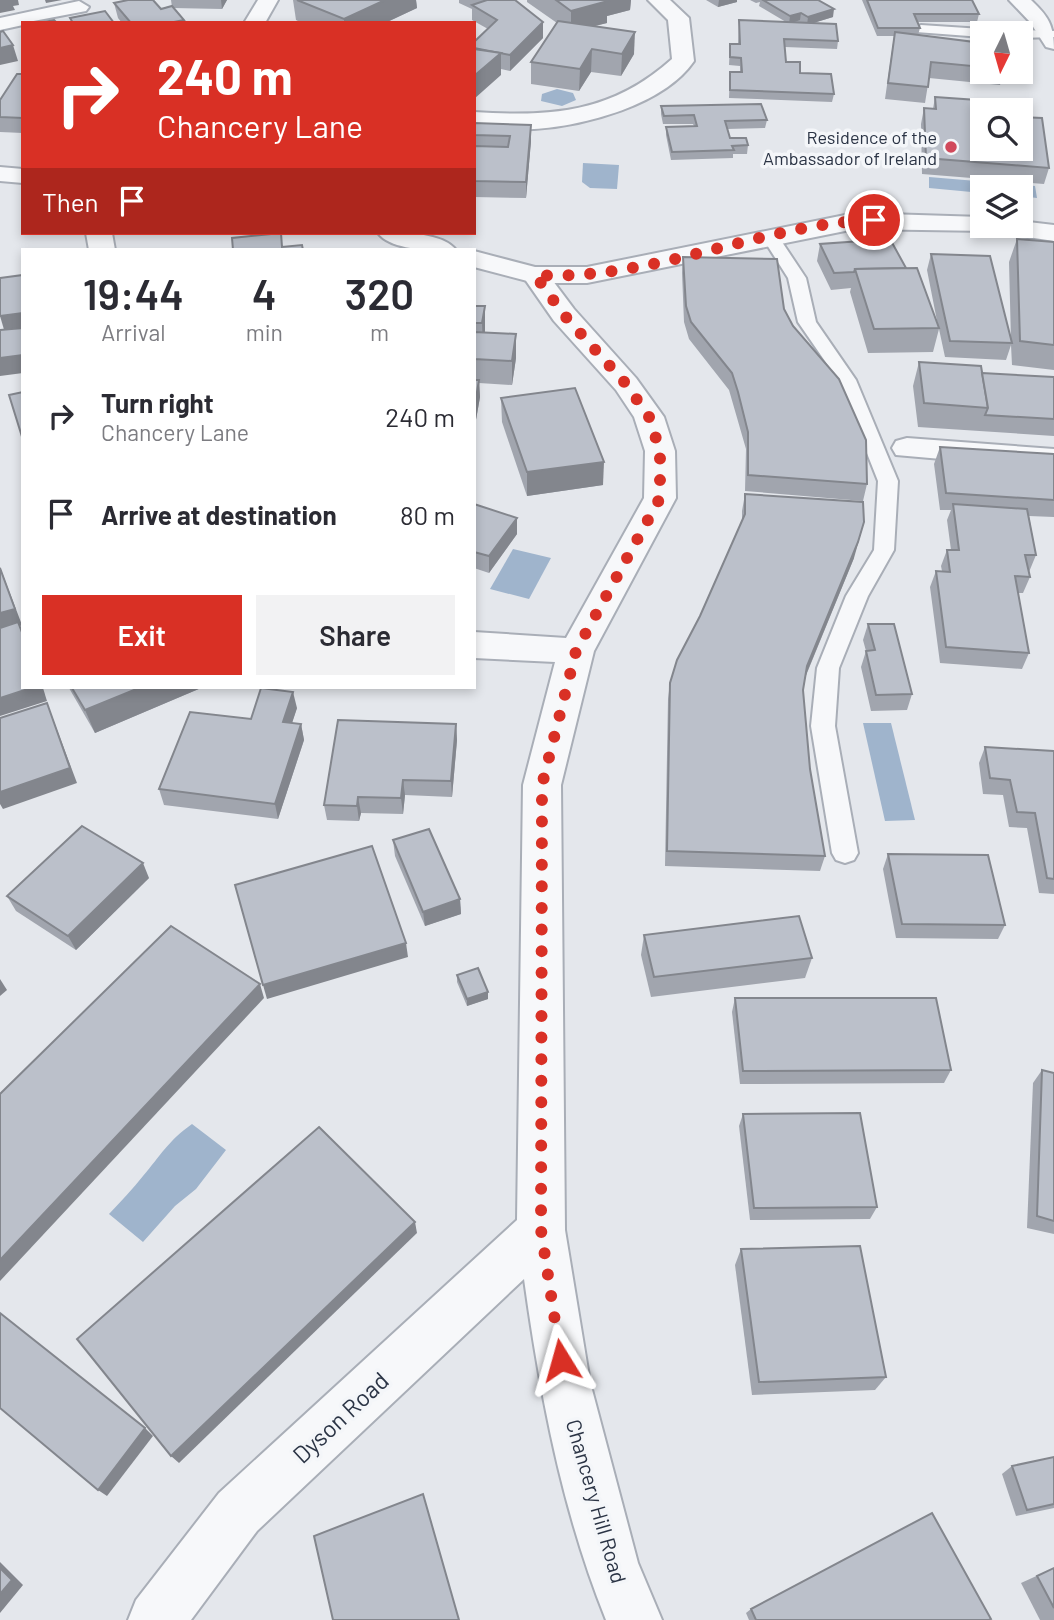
<!DOCTYPE html>
<style>
:root{--surface:#fff;--page:#f2f2f3;--text:#2b2b33;--muted:#7c7c81;--accent:#d93025}
body{margin:0;font-family:Barlow,sans-serif;background:var(--page);color:var(--text);height:100vh;display:flex;flex-direction:column;font-size:26px;white-space:nowrap}
*{box-sizing:border-box;margin:0}
p{font-size:23px;color:var(--muted)}
.icon{flex:none;width:38px;height:38px;fill:none;stroke:currentColor;stroke-width:2;stroke-linecap:round;stroke-linejoin:round}
.map{position:relative;flex:1;overflow:hidden}
.sheet{position:absolute;left:21px;top:248px;width:455px;height:441px;display:flex;flex-direction:column;background:var(--surface);border-radius:0px;box-shadow:0 4px 10px #0003}
.sheet>*{flex:none}
.hud{position:absolute;left:21px;top:21px;width:455px;height:214px;border-radius:0px;box-shadow:0 4px 10px #0003;background:#d93025;color:#fff;overflow:hidden}
.needle{width:46px;rotate:185deg}
.controls{position:absolute;left:970px;top:21px;display:grid;gap:14px}
.controls a{display:grid;place-items:center;width:63px;height:63px;border-radius:0px;background:var(--surface);box-shadow:0 4px 10px #0003;font-size:35px}
.pin{position:absolute;display:grid;place-items:center;width:60px;height:60px;color:#fff;margin:-30px;border:4px solid #fff;border-radius:50%;box-shadow:0 2px 7px #0007}
.me{position:absolute;width:77px;margin:-38px;rotate:352deg;stroke-linejoin:round;filter:drop-shadow(0 0 5px #0008)}
.turn{display:flex;align-items:center;gap:24px;height:147px;padding:0 21px;font-size:32px}
.turn .icon{width:91px;height:91px;stroke-width:2.5}
.turn b{display:block;font-size:49px;line-height:60px}
.then{display:flex;align-items:center;height:66px;padding:0 21px;background:#0003;gap:14px;font-size:26px}
.eta{display:flex;justify-content:space-evenly;align-items:center;height:119px;text-align:center}
.eta b{font-size:42px;font-weight:600;line-height:49px}
.action{display:flex;gap:14px;margin-top:auto;padding:14px 21px}
.action a{flex:1;height:80px;border-radius:0px;background:var(--accent);color:#fff;font-size:28px;font-weight:600;line-height:80px;text-align:center}
.action a+a{background:var(--page);color:var(--text)}
ul{padding:0;list-style:none}
li{display:flex;align-items:center;gap:21px;height:98px;padding:0 21px}
li div{flex:1}
li b{display:block;font-size:26px}
li em{font-style:normal}
.map>svg:first-child{display:block}
.water{fill:#9fb4cc}
.lines{fill:none;stroke-linecap:round;stroke-linejoin:round}
.service-casing{stroke:#a9aeb7;stroke-width:4}
.minor-casing{stroke:#a9aeb7;stroke-width:4}
.tertiary-casing{stroke:#a9aeb7;stroke-width:4}
.service{fill:#f7f8fa;fill-rule:evenodd}
.minor{fill:#f7f8fa;fill-rule:evenodd}
.tertiary{fill:#f7f8fa;fill-rule:evenodd}
.wall{fill:#a1a5ae}
.shaded-wall{fill:#83868d}
.building{fill:#bbc0ca;stroke:#83868d;stroke-width:2}
.route{stroke:#d93025;stroke-width:12;stroke-dasharray:0 21.6}
.poi-dot{fill:#d1495b;stroke:#f4f6f9;stroke-width:2.5}
.labels{text-anchor:middle;dominant-baseline:central;stroke-width:7;stroke-linejoin:round;paint-order:stroke}
.far-poi-label{font-size:18px;fill:#2b3445;stroke:#f4f6f9;text-anchor:end}
.street-label{font-size:21px;fill:#2b3445;stroke:#f4f6f9}
.near-street-label{font-size:24px;fill:#2b3445;stroke:#f4f6f9}
</style>
<div class="map">
<svg width="1054" height="1620" viewBox="0 0 1054 1620">
<rect width="100%" height="100%" fill="#e4e7ec"/>
<g class="water">
<path d="M557,89L573,93L576,100L562,106L541,101L542,94Z"/>
<path d="M583,163L619,165L617,189L590,188L582,182Z"/>
<path d="M929,177L1035,186L1037,198L1020,196V187H982V193L929,188Z"/>
<path d="M513,549L551,558L529,599L490,589Z"/>
<path d="M863,723H891L915,820L885,821Z"/>
<path d="M192,1124L226,1150L196,1189L175,1206L143,1242L109,1214C121,1201 133,1189 143,1176C161,1155 168,1141 192,1124Z"/>
</g>
<g class="lines">
<defs>
<g id="service">
<path d="M921,25L982,29L989,33H982V37L916,32L914,29Z"/>
<path d="M1020,30L1054,31V37L1020,38V33H1014Z"/>
<path d="M770,232L776,233L806,278L816,322L856,380L898,481L894,550L868,596L839,668L835,726L858,853L854,860L845,863L836,860L832,853L811,726L817,668L846,596L874,550L878,481L838,380L798,322L788,278L762,237Z"/>
</g>
<g id="minor">
<path d="M258,0H278L265,23H244Z"/>
<path d="M648,0H670L689,18L694,61C664,105 584,126 534,129C514,130 494,127 474,126V112C551,117 612,113 672,59L668,20Z"/>
<path d="M1009,0H1031C1048,16 1054,25 1054,49L1046,47L1030,22Z"/>
<path d="M79,1L89,7L86,11L23,23V25L0,30V18Z"/>
<path d="M86,233H112L115,250H89Z"/>
<path d="M535,267L544,269L574,309L636,378L664,417L675,451L676,498L594,651L561,785L565,1230L590,1382L638,1563L662,1620H606C562,1511 540,1394 524,1279L257,1531L191,1620H128L136,1600L219,1493L517,1220L523,785L555,662L474,658V632L566,638L644,498L645,451L634,417L616,390L554,321L522,275L526,269Z"/>
<path d="M907,438L1054,449V469L896,455L892,448L896,441Z"/>
</g>
<g id="tertiary">
<path d="M0,167L23,169V183L0,181Z"/>
<path d="M855,213L982,217V226H1020V221L1054,225V241L988,231L855,229L587,283H535L474,267V251L535,267H587Z"/>
<path d="M378,233C398,232 443,232 456,250C436,251 391,251 378,233Z"/>
</g>
</defs>
<use href="#service" class="service-casing"/>
<use href="#minor" class="minor-casing"/>
<use href="#tertiary" class="tertiary-casing"/>
<use href="#service" class="service"/>
<use href="#minor" class="minor"/>
<use href="#tertiary" class="tertiary"/>
</g>
<g class="wall">
<path d="M171,0H227L222,9L173,8L184,20V23H122L118,18L114,3L161,9L172,7Z"/>
<path d="M293,0H416L417,8L385,23H302L296,20Z"/>
<path d="M459,0H515L543,22V38L510,71L501,69V75L488,29L472,20V9L459,3Z"/>
<path d="M527,0H631L630,10L607,16V23L594,26L634,54L621,76L591,72L579,91L531,84V62L557,23L527,2Z"/>
<path d="M706,0H737V2L718,7Z"/>
<path d="M750,0H818L833,17L813,23L838,41L837,49L785,47L786,62L800,73L834,94L832,102L729,98L730,72H740V66L729,65L730,44H738L739,20L786,22L759,6L760,2L756,3Z"/>
<path d="M862,0H972L979,14L977,22H918L920,28L918,35L982,43V72H1004L1000,85L929,78L925,103L885,99L894,36H877Z"/>
<path d="M23,74V133L0,132V100Z"/>
<path d="M935,97L982,149L1049,168L1044,184L922,174L921,124L924,108L933,109Z"/>
<path d="M661,106L767,120L765,128L727,129L730,138L748,145L747,154H733V158L671,160L666,135V127L694,126L693,124H663L661,114Z"/>
<path d="M474,123L531,125V141L526,198L474,197Z"/>
<path d="M1017,239L1054,242V370L1012,365L1011,345L1006,360L945,357L939,329L933,352L868,353L850,292L851,288L831,290L817,261L820,244L938,326L927,270L931,254L1011,341L1009,262Z"/>
<path d="M683,257L784,309L867,484L863,501L745,491L746,449L729,390L689,339L684,322L682,273Z"/>
<path d="M474,306L485,330V332L516,358L512,385L479,383L480,397L474,431Z"/>
<path d="M919,362L982,373L1054,377V436L918,427L913,386Z"/>
<path d="M501,398L603,485L527,496L502,422Z"/>
<path d="M940,447L1054,454V517L1029,516L1036,555L1029,572L1030,577L1023,593H1018L1029,653L1022,669L940,663L930,587L936,571H942L941,566L947,550H951L947,520L951,510H940L934,464Z"/>
<path d="M745,494L854,558L805,678L803,690L810,769L825,856L820,871L665,866L668,699L670,683L742,520V511Z"/>
<path d="M474,504L517,534L489,573L474,568Z"/>
<path d="M868,624L912,694L907,710L871,711L861,667L866,651L863,640Z"/>
<path d="M69,688H201L95,733Z"/>
<path d="M297,708L292,723L301,724L304,740L278,819L164,805L159,789L251,719Z"/>
<path d="M456,724L457,740L452,797L405,795L403,814L361,813L359,821L327,820L324,805Z"/>
<path d="M985,747L1054,751V894L1039,893L1027,828L1009,827L1003,795L983,794L979,763Z"/>
<path d="M393,840L460,899L461,914L425,926L395,856Z"/>
<path d="M888,854L1005,925L998,939L896,938L883,869Z"/>
<path d="M149,878L76,950L16,911L7,896Z"/>
<path d="M644,935L812,958L805,978L651,997L641,955Z"/>
<path d="M457,975L488,999L467,1006L457,982Z"/>
<path d="M735,998L951,1070L944,1083L740,1084L732,1012Z"/>
<path d="M1042,1070L1054,1073V1234L1027,1228L1033,1083Z"/>
<path d="M743,1114L877,1207L870,1219L750,1220L739,1126Z"/>
<path d="M741,1249L886,1377L875,1390L752,1395L735,1265Z"/>
<path d="M1054,1457V1508L1016,1516L1002,1474L1012,1466Z"/>
<path d="M1054,1568V1620H1040L1021,1583Z"/>
<path d="M751,1609L989,1620H749L746,1613Z"/>
</g>
<g class="shaded-wall">
<path d="M0,0H18L19,5L13,6L15,10L0,13Z"/>
<path d="M45,0H62L46,3Z"/>
<path d="M221,0H227L222,9Z"/>
<path d="M385,0H416L417,8L385,23H344V19Z"/>
<path d="M601,0H631L630,10L607,16V23L571,32V11Z"/>
<path d="M719,0H737V2L718,7Z"/>
<path d="M834,9L833,17L807,25L808,17Z"/>
<path d="M801,13L800,20L789,24L790,16Z"/>
<path d="M184,20V23H169Z"/>
<path d="M543,22V38L510,71V55Z"/>
<path d="M635,32L634,54L621,76L622,54Z"/>
<path d="M13,45L18,61L0,65V48Z"/>
<path d="M592,49L591,72L579,91L580,69Z"/>
<path d="M501,53V75L474,99V76Z"/>
<path d="M531,125V141L526,198V182Z"/>
<path d="M485,306V330L483,347L482,323Z"/>
<path d="M23,313V331L5,333L0,316Z"/>
<path d="M516,334V358L512,385V361Z"/>
<path d="M23,355V373L0,376V358Z"/>
<path d="M479,380L480,397L474,431V410Z"/>
<path d="M604,462L603,485L527,496V472Z"/>
<path d="M517,518V534L489,573V556Z"/>
<path d="M864,522L854,558L803,682L807,666Z"/>
<path d="M0,567L22,625L20,626L23,635L0,632Z"/>
<path d="M31,688H43L47,701L0,716V698Z"/>
<path d="M139,688H201L95,733L85,710Z"/>
<path d="M293,692L297,708L287,738L283,722Z"/>
<path d="M47,703L77,783L3,809L0,804V792Z"/>
<path d="M301,724L304,740L278,819L275,804Z"/>
<path d="M456,724L457,740L452,797L451,781Z"/>
<path d="M403,780L405,795L403,814L401,798Z"/>
<path d="M358,797L361,813L359,821L357,806Z"/>
<path d="M143,863L149,878L76,950L68,936Z"/>
<path d="M460,899L461,914L425,926L423,912Z"/>
<path d="M406,943L408,957L267,999L263,985Z"/>
<path d="M0,979L7,990L0,996Z"/>
<path d="M260,984L264,998L0,1281V1260Z"/>
<path d="M488,992V999L467,1006V999Z"/>
<path d="M415,1222L417,1233L179,1463L171,1456Z"/>
<path d="M145,1428L153,1436L107,1496L98,1490Z"/>
<path d="M0,1562L23,1585L0,1613Z"/>
</g>
<g class="building">
<path d="M128,0H153L161,9L172,6L184,20L169,23H131L114,3Z"/>
<path d="M297,0H385L344,19Z"/>
<path d="M487,0H515L543,22L510,55L474,48V42L497,20L472,5Z"/>
<path d="M556,0H606L608,1L571,11Z"/>
<path d="M763,0H818L834,9L808,17L801,13L790,16Z"/>
<path d="M867,0H972L979,14H914L920,28H878Z"/>
<path d="M105,11L114,23H73L70,18Z"/>
<path d="M54,20L57,23H39Z"/>
<path d="M739,20L836,24L838,41L784,39L786,62H800V73L831,74L834,94L730,90V72H742L741,58L730,57V44H740Z"/>
<path d="M558,21L635,32L622,54L592,49L580,69L531,62Z"/>
<path d="M3,31L13,45L0,48V32Z"/>
<path d="M895,32L982,43V67L931,62L928,87L888,83Z"/>
<path d="M474,49L501,53L474,76Z"/>
<path d="M17,74H23V118L0,117V100Z"/>
<path d="M935,97L977,100L980,130H982V149H1020V117L1042,118L1049,168L926,158L924,108L936,109Z"/>
<path d="M761,104L767,120L725,121L730,138H746L748,145L732,146L734,150L672,152L666,127L697,126L694,115L664,116L661,106Z"/>
<path d="M474,123L531,125L526,182L474,181V146L508,147L510,136L474,135Z"/>
<path d="M281,233L282,247L302,245L303,250H233L232,238Z"/>
<path d="M890,239L906,268L855,269L854,272L834,273L820,244Z"/>
<path d="M1017,239L1054,242V345L1020,341Z"/>
<path d="M931,254L990,256L1012,343L950,341Z"/>
<path d="M683,257L777,259L784,309L793,326L839,379L866,440L867,484L748,475V432L738,392L732,373L691,322L686,306Z"/>
<path d="M917,268L939,328L874,329L855,269Z"/>
<path d="M23,275V313L0,316V278Z"/>
<path d="M474,306H485L482,323H474Z"/>
<path d="M23,328V355L0,358V330Z"/>
<path d="M474,332L516,334L512,361L474,359Z"/>
<path d="M919,362L981,366L988,408L924,403Z"/>
<path d="M982,373L1054,377V419L985,415L988,408Z"/>
<path d="M474,380H479L474,410Z"/>
<path d="M575,388L604,462L527,472L501,398Z"/>
<path d="M23,392V440L9,395Z"/>
<path d="M940,447L1054,454V500L946,493Z"/>
<path d="M745,494L863,502L864,522L858,542L807,666L803,690L810,769L825,856L667,851L670,683L677,660L700,616L745,514Z"/>
<path d="M474,504L517,518L489,556L474,552Z"/>
<path d="M953,504L1027,509L1036,555H1025L1030,577L1015,576L1029,653L946,647L936,571L950,572L947,550H959Z"/>
<path d="M0,568L15,609L0,613Z"/>
<path d="M18,622L23,635V688H31L0,698V628Z"/>
<path d="M868,624H894L912,694L876,695L866,651L875,650Z"/>
<path d="M72,688H139L85,710Z"/>
<path d="M261,688L293,692L283,722L301,724L275,804L159,789L190,712L251,719Z"/>
<path d="M47,703L70,768L0,792V718Z"/>
<path d="M338,720L456,724L451,781L403,780L401,798L358,797L357,806L324,805Z"/>
<path d="M985,747L1054,751V879L1047,878L1035,813L1017,812L1010,780L990,778Z"/>
<path d="M82,826L143,863L68,936L7,896Z"/>
<path d="M429,829L460,899L423,912L393,840Z"/>
<path d="M372,846L406,943L263,985L235,885Z"/>
<path d="M888,854L988,855L1005,925L902,924Z"/>
<path d="M799,916L812,958L654,977L644,935Z"/>
<path d="M171,926L260,984L0,1260V1094Z"/>
<path d="M478,968L488,992L467,999L457,975Z"/>
<path d="M735,998H936L951,1070L743,1071Z"/>
<path d="M1042,1070L1054,1073V1221L1037,1216Z"/>
<path d="M860,1113L877,1207L754,1208L743,1114Z"/>
<path d="M319,1127L415,1222L171,1456L77,1339Z"/>
<path d="M860,1246L886,1377L759,1382L741,1249Z"/>
<path d="M0,1313L145,1428L98,1490L0,1408Z"/>
<path d="M1054,1457V1504L1027,1510L1012,1466Z"/>
<path d="M423,1494L459,1620H333L314,1536Z"/>
<path d="M932,1513L991,1619L989,1620H756L751,1609Z"/>
<path d="M0,1568L12,1580L0,1594Z"/>
<path d="M1054,1568V1608L1037,1576Z"/>
</g>
<g class="lines">
<path class="route" d="M561,1360L541,1230L542,785L576,651L660,498V451L649,417L626,384L564,315L535,275C651,282 759,224 874,220"/>
</g>
<circle class="poi-dot" cx="951" cy="147" r="7"/>
<g class="labels">
<g class="far-poi-label">
<text x="937" y="137">Residence of the<tspan x="937" dy="21">Ambassador of Ireland</tspan></text>
</g>
<g class="street-label">
<text transform="translate(597 1501) rotate(74)">Chancery Hill Road</text>
</g>
<g class="near-street-label">
<text transform="translate(340 1417) rotate(-43)">Dyson Road</text>
</g>
</g>
</svg>
<div class="controls">
<a><svg class="needle" viewBox="-14 -14 28 28"><path d="M0-13l5 13h-10z" fill="#e53935"/><path d="M0 13l5-13h-10z" fill="#7c7c81"/></svg></a>
<a><svg class="icon" aria-label="search" viewBox="0 0 24 24"><circle cx="10" cy="10" r="6"/><path d="M15 15l6 6"/></svg></a>
<a><svg class="icon" aria-label="layers" viewBox="0 0 24 24"><path d="M12 4l9 5-9 5-9-5zM3 14l9 5 9-5"/></svg></a>
</div>
<div class="pin" style="left:874px;top:220px;background:#d93025"><svg class="icon" aria-label="arrive" viewBox="0 0 24 24"><path d="M6 21V4h12l-3 4 3 4H6"/></svg></div>
<svg class="me" style="left:561px;top:1360px" viewBox="-20 -20 40 40"><path d="M0-17L14 15 0 8-14 15z" fill="#d93025" stroke="#fff" stroke-width="4"/></svg>
<div class="hud">
<div class="turn"><svg class="icon" aria-label="right" viewBox="0 0 24 24"><path d="M7 20v-9h11M14 6l5 5-5 5"/></svg><div><b>240 m</b>Chancery Lane</div></div>
<div class="then">Then<svg class="icon" aria-label="arrive" viewBox="0 0 24 24"><path d="M6 21V4h12l-3 4 3 4H6"/></svg></div>
</div>
<section class="sheet">
<div class="eta">
<div><b>19:44</b><p>Arrival</p></div>
<div><b>4</b><p>min</p></div>
<div><b>320</b><p>m</p></div>
</div>
<ul>
<li><svg class="icon" aria-label="right" viewBox="0 0 24 24"><path d="M7 20v-9h11M14 6l5 5-5 5"/></svg><div><b>Turn right</b><p>Chancery Lane</p></div><em>240 m</em></li>
<li><svg class="icon" aria-label="arrive" viewBox="0 0 24 24"><path d="M6 21V4h12l-3 4 3 4H6"/></svg><div><b>Arrive at destination</b></div><em>80 m</em></li>
</ul>
<div class="action"><a>Exit</a><a>Share</a></div>
</section>
</div>
